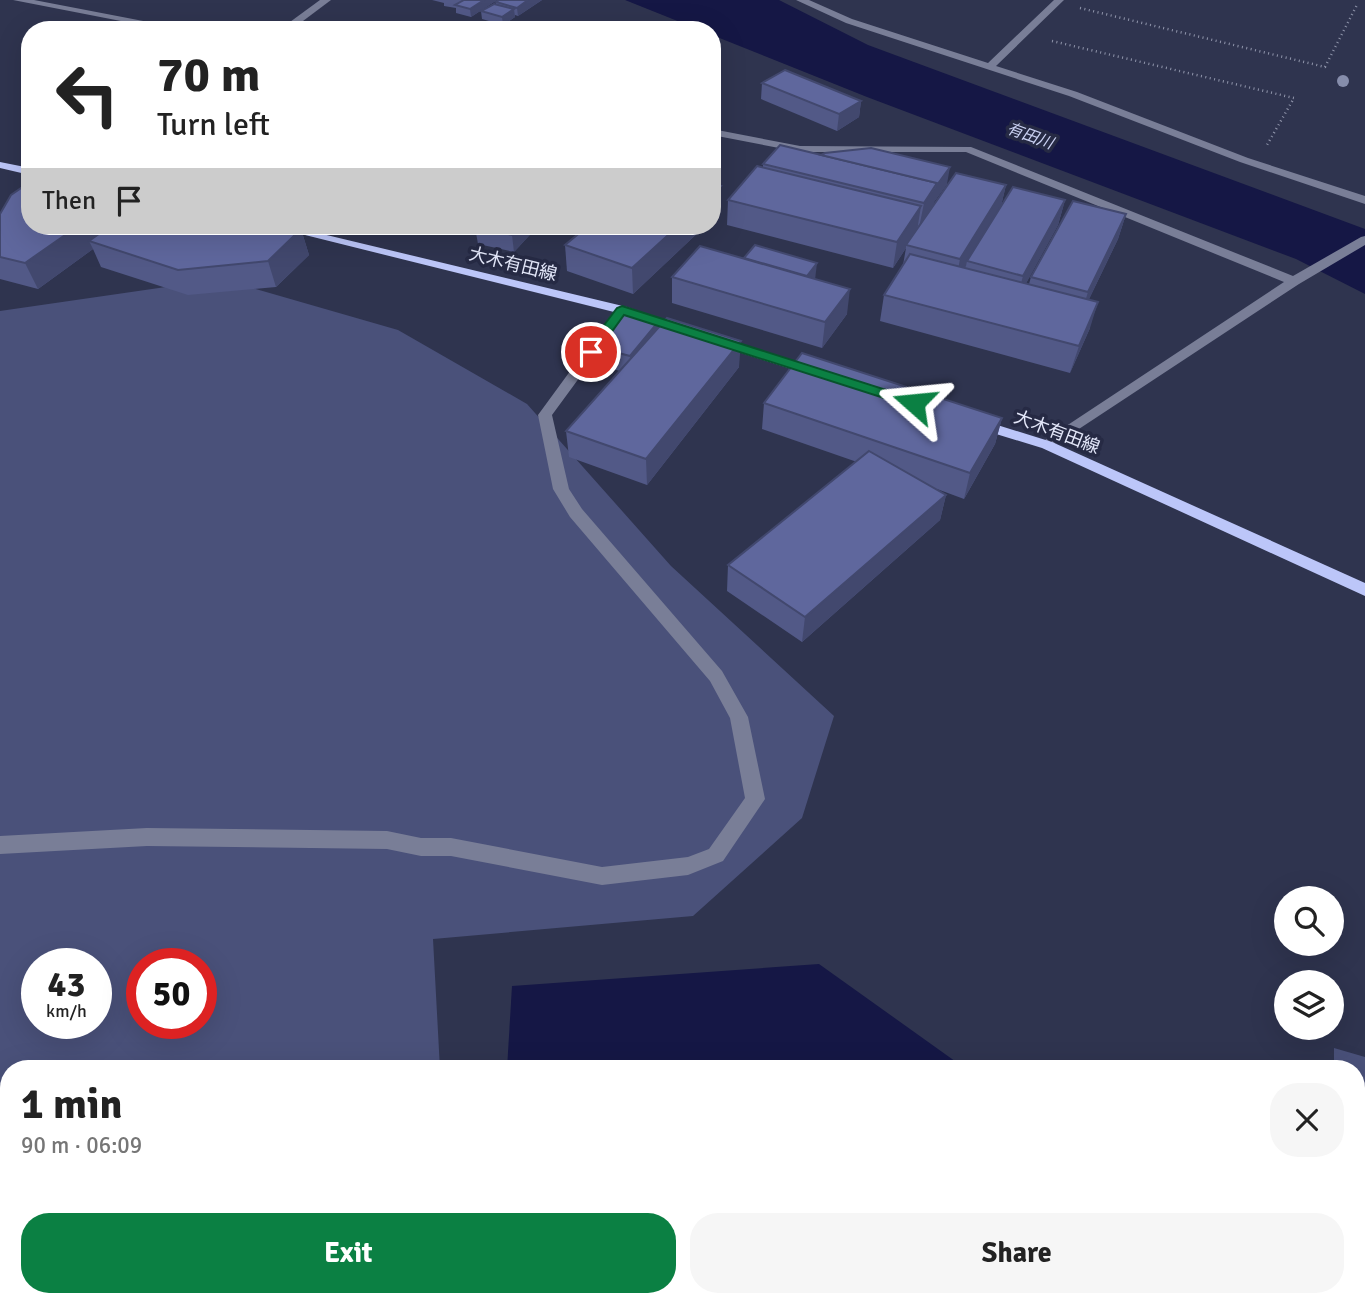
<!DOCTYPE html>
<meta charset="utf-8">
<style>
:root{--surface:#fff;--page:#f6f6f6;--text:#222;--muted:#767676;--accent:#0b8043}
body{margin:0;font-family:Signika,"Noto Sans JP",sans-serif;background:var(--page);color:var(--text);height:100vh;display:flex;flex-direction:column;font-size:26px;white-space:nowrap}
*{box-sizing:border-box;margin:0}
p{font-size:23px;color:var(--muted)}
.icon{flex:none;width:38px;height:38px;fill:none;stroke:currentColor;stroke-width:2;stroke-linecap:round;stroke-linejoin:round}
.map{position:relative;flex:1;overflow:hidden}
.details{position:absolute;left:0px;top:1060px;width:1365px;height:247px;display:flex;flex-direction:column;background:var(--surface);border-radius:28px 28px 0 0;box-shadow:0 7px 28px #0002}
.details>*{flex:none}
.top-card{position:absolute;left:21px;top:21px;width:700px;height:214px;border-radius:28px;box-shadow:0 7px 28px #0002;background:#fff;color:var(--text);overflow:hidden}
.fabs{position:absolute;left:1274px;top:886px;display:grid;gap:14px}
.fabs a{display:grid;place-items:center;width:70px;height:70px;border-radius:50%;background:var(--surface);box-shadow:0 7px 28px #0002;font-size:35px}
.speed{position:absolute;left:21px;top:948px;display:flex;gap:14px;font-size:35px;font-weight:700;text-align:center}
.speed>*{display:grid;place-content:center;width:91px;height:91px;border-radius:50%;background:var(--surface);box-shadow:0 7px 28px #0002;line-height:1}
.speed small{font-size:18px;font-weight:400}
.speed .limit{border:10px solid #d22;background:#fff;color:#111}
.pin{position:absolute;display:grid;place-items:center;width:60px;height:60px;color:#fff;margin:-30px;border:4px solid #fff;border-radius:50%;box-shadow:0 2px 7px #0007}
.me{position:absolute;width:77px;margin:-38px;rotate:288deg;stroke-linejoin:round;filter:drop-shadow(0 0 5px #0008)}
.turn{display:flex;align-items:center;gap:24px;height:147px;padding:0 21px;font-size:32px}
.turn .icon{width:91px;height:91px;stroke-width:2.5}
.turn b{display:block;font-size:49px;line-height:60px}
.then{display:flex;align-items:center;height:66px;padding:0 21px;background:#0003;gap:14px;font-size:26px}
.round{display:grid;place-items:center;flex:none;width:74px;height:74px;border-radius:28px;background:var(--page)}
.summary{display:flex;align-items:center;justify-content:space-between;height:119px;padding:0 21px}
h1{font-size:42px;font-weight:800;line-height:52px}
.primary-button{display:flex;gap:14px;margin-top:auto;padding:14px 21px}
.primary-button a{flex:1;height:80px;border-radius:28px;background:var(--accent);color:#fff;font-size:28px;font-weight:800;line-height:80px;text-align:center}
.primary-button a+a{background:var(--page);color:var(--text)}
.map>svg:first-child{display:block}
.green{fill:#4a517a;fill-rule:evenodd}
.water{fill:#151745}
.lines{fill:none;stroke-linecap:round;stroke-linejoin:round}
.path{stroke:#9196ac;stroke-width:2.5;stroke-dasharray:1 3.5;stroke-linecap:butt}
.minor{fill:#797e97;fill-rule:evenodd}
.major{fill:#bcc6f9;fill-rule:evenodd}
.tree{fill:#868dab}
.wall{fill:#525987}
.shaded-wall{fill:#42486e}
.building{fill:#5f679d;stroke:#42486e;stroke-width:2}
.route{fill:#0b8043;stroke:#07532c;stroke-width:2}
.labels{text-anchor:middle;dominant-baseline:central;stroke-width:7;stroke-linejoin:round;paint-order:stroke}
.far-water-label{font-size:16px;font-style:italic;fill:#cbd2f3;stroke:#262a44}
.street-label{font-size:18px;fill:#e3e7f9;stroke:#262a44}
</style>
<div class="map">
<svg width="1365" height="1306" viewBox="0 0 1365 1306">
<rect width="100%" height="100%" fill="#2f344f"/>
<g class="green">
<path d="M221,279L398,330L527,404L671,566L834,716L802,818L693,916L433,939L440,1069H9V1298L490,1299L488,1306H0V311ZM37,964H96V1024H37ZM142,964H201V1024H142Z"/>
<path d="M1334,1048L1365,1057V1178L1356,1170V1069H1334Z"/>
</g>
<g class="water">
<path d="M625,0H779L868,45L1365,229V294L1296,259L867,97L712,35V30H700Z"/>
<path d="M819,964L966,1069H507L512,986Z"/>
<path d="M579,1299V1298L1146,1299L1143,1306H582Z"/>
</g>
<g class="lines">
<g class="path">
<path d="M1080,8L1325,67L1358,3"/>
<path d="M1052,41L1294,98L1267,145"/>
</g>
<g class="minor">
<path d="M13,0H34L190,30H167Z"/>
<path d="M320,0H331L291,30H279Z"/>
<path d="M796,0H809L852,19L988,63L1054,0H1064L996,66L1077,92L1248,158L1365,196V204L1240,162L1069,96L846,23Z"/>
<path d="M712,129L800,146L971,147L1293,276L1361,237L1365,236V245L1299,284L1047,450L1040,445L1042,442L1284,282L966,152H800L712,135Z"/>
<path d="M622,306L629,310L552,415L569,489L582,509L722,671L748,717L765,799L723,861L688,875L602,885L451,856H421L387,849L147,846L0,854V836L147,828L387,831L421,838H451L602,867L688,857L709,849L745,798L730,718L710,681L570,517L553,489L538,415L617,307Z"/>
</g>
<g class="major">
<path d="M0,162L30,168V175L0,168Z"/>
<path d="M269,226H289L627,307L692,330L685,334L618,313Z"/>
<path d="M719,337L820,369L822,372L820,375H810L714,344L712,341Z"/>
<path d="M975,418L1052,442L1365,583V596L1042,448L970,426L968,423L970,420Z"/>
</g>
</g>
<circle class="tree" cx="1343" cy="81" r="6"/>
<g class="wall">
<path d="M432,0H497L471,17L456,13V8L444,6V3Z"/>
<path d="M499,0H542L518,16L515,15V17L503,25L482,19L481,11L496,4V2Z"/>
<path d="M762,83L861,101L859,117L837,131L761,99Z"/>
<path d="M763,164L947,184L934,202L933,206L1006,185L1001,206L1065,200L1058,225L1026,283L1029,284L1031,277L1126,214L1118,239L1089,299L1090,328L1070,373L880,321L884,295L903,265L906,248L893,268L727,225L728,200L763,167Z"/>
<path d="M0,214L30,226L301,229L309,255L276,287L188,295L101,267L93,249L38,289L0,279Z"/>
<path d="M476,226H538L514,252L478,244L475,227Z"/>
<path d="M588,226H705L633,294L567,271L565,245Z"/>
<path d="M672,277L816,279L847,314L822,348L672,303Z"/>
<path d="M659,327L739,367L647,485L569,457L566,431L620,371L598,365L596,347Z"/>
<path d="M764,403L1002,418L995,444L964,499L937,489L946,495L940,520L802,642L727,591L728,565L857,462L762,429Z"/>
</g>
<g class="shaded-wall">
<path d="M484,0H497L471,17L470,9Z"/>
<path d="M528,0H542L518,16L517,8Z"/>
<path d="M514,9L515,17L503,25L502,17Z"/>
<path d="M861,101L859,117L837,131L839,114Z"/>
<path d="M950,167L947,184L934,202L933,208L919,228L924,203Z"/>
<path d="M1006,185L1000,210L967,261L966,266L955,285L960,259Z"/>
<path d="M721,186L720,211L712,219V194Z"/>
<path d="M1065,200L1058,225L1016,302L1023,276Z"/>
<path d="M921,206L917,231L906,245V248L893,268L897,242Z"/>
<path d="M1126,214L1118,239L1080,318L1088,292Z"/>
<path d="M78,226H125L89,241L93,249L38,289L25,263Z"/>
<path d="M520,226H538L514,252L512,235Z"/>
<path d="M678,226H705L633,294L632,268Z"/>
<path d="M301,229L309,255L276,287L268,261Z"/>
<path d="M817,263L815,280L805,279Z"/>
<path d="M850,289L847,314L822,348L825,322Z"/>
<path d="M1098,302L1090,328L1070,373L1079,346Z"/>
<path d="M659,321V339L631,374L630,356Z"/>
<path d="M741,341L739,367L647,485L646,459Z"/>
<path d="M1002,418L995,444L964,499L970,473Z"/>
<path d="M946,495L940,520L802,642L805,617Z"/>
</g>
<g class="building">
<path d="M464,0H484L470,9L455,5Z"/>
<path d="M499,0H528L517,8L496,2Z"/>
<path d="M494,4L514,9L502,17L481,11Z"/>
<path d="M785,70L861,101L839,114L762,83Z"/>
<path d="M780,145L937,183L924,203L763,164Z"/>
<path d="M871,148L950,167L937,185V183L821,155L825,153Z"/>
<path d="M757,166L921,206L897,242L728,200Z"/>
<path d="M956,173L1006,185L960,259L906,245Z"/>
<path d="M30,182V226H78L25,263L0,257V214L11,195Z"/>
<path d="M712,183L721,186L712,194Z"/>
<path d="M1013,187L1065,200L1023,276L967,261Z"/>
<path d="M1073,201L1126,214L1088,292L1031,277Z"/>
<path d="M110,226H288L301,229L268,261L178,270L89,241Z"/>
<path d="M476,226H520L512,235L475,227Z"/>
<path d="M588,226H678L632,268L565,245Z"/>
<path d="M755,245L817,263L807,276L744,258Z"/>
<path d="M700,246L850,289L825,322L672,277Z"/>
<path d="M910,254L1098,302L1079,346L884,295Z"/>
<path d="M626,311L659,321L630,356L596,347Z"/>
<path d="M667,318L741,341L646,459L566,431Z"/>
<path d="M802,353L1002,418L970,473L764,403Z"/>
<path d="M869,451L946,495L805,617L728,565Z"/>
</g>
<path class="route" d="M622,306L918,400L920,403L918,406H909L624,315L595,355H586V349L617,308Z"/>
<g class="labels">
<g class="far-water-label">
<text transform="translate(1030 136) rotate(20)">有田川</text>
</g>
<g class="street-label">
<text transform="translate(513 264) rotate(14)">大木有田線</text>
<text transform="translate(1057 432) rotate(21)">大木有田線</text>
</g>
</g>
</svg>
<div class="fabs">
<a><svg class="icon" aria-label="search" viewBox="0 0 24 24"><circle cx="10" cy="10" r="6"/><path d="M15 15l6 6"/></svg></a>
<a><svg class="icon" aria-label="layers" viewBox="0 0 24 24"><path d="M12 4l9 5-9 5-9-5zM3 14l9 5 9-5"/></svg></a>
</div>
<div class="speed"><div>43<small>km/h</small></div><div class="limit">50</div></div>
<div class="pin" style="left:591px;top:352px;background:#d93025"><svg class="icon" aria-label="arrive" viewBox="0 0 24 24"><path d="M6 21V4h12l-3 4 3 4H6"/></svg></div>
<svg class="me" style="left:914px;top:403px" viewBox="-20 -20 40 40"><path d="M0-17L14 15 0 8-14 15z" fill="#0b8043" stroke="#fff" stroke-width="4"/></svg>
<div class="top-card">
<div class="turn"><svg class="icon" aria-label="left" viewBox="0 0 24 24"><path d="M17 20v-9H6M10 6l-5 5 5 5"/></svg><div><b>70 m</b>Turn left</div></div>
<div class="then">Then<svg class="icon" aria-label="arrive" viewBox="0 0 24 24"><path d="M6 21V4h12l-3 4 3 4H6"/></svg></div>
</div>
<section class="details">
<div class="summary"><div><h1>1 min</h1><p>90 m · 06:09</p></div><a class="round"><svg class="icon" aria-label="close" viewBox="0 0 24 24"><path d="M6 6l12 12M18 6L6 18"/></svg></a></div>
<div class="primary-button"><a>Exit</a><a>Share</a></div>
</section>
</div>
